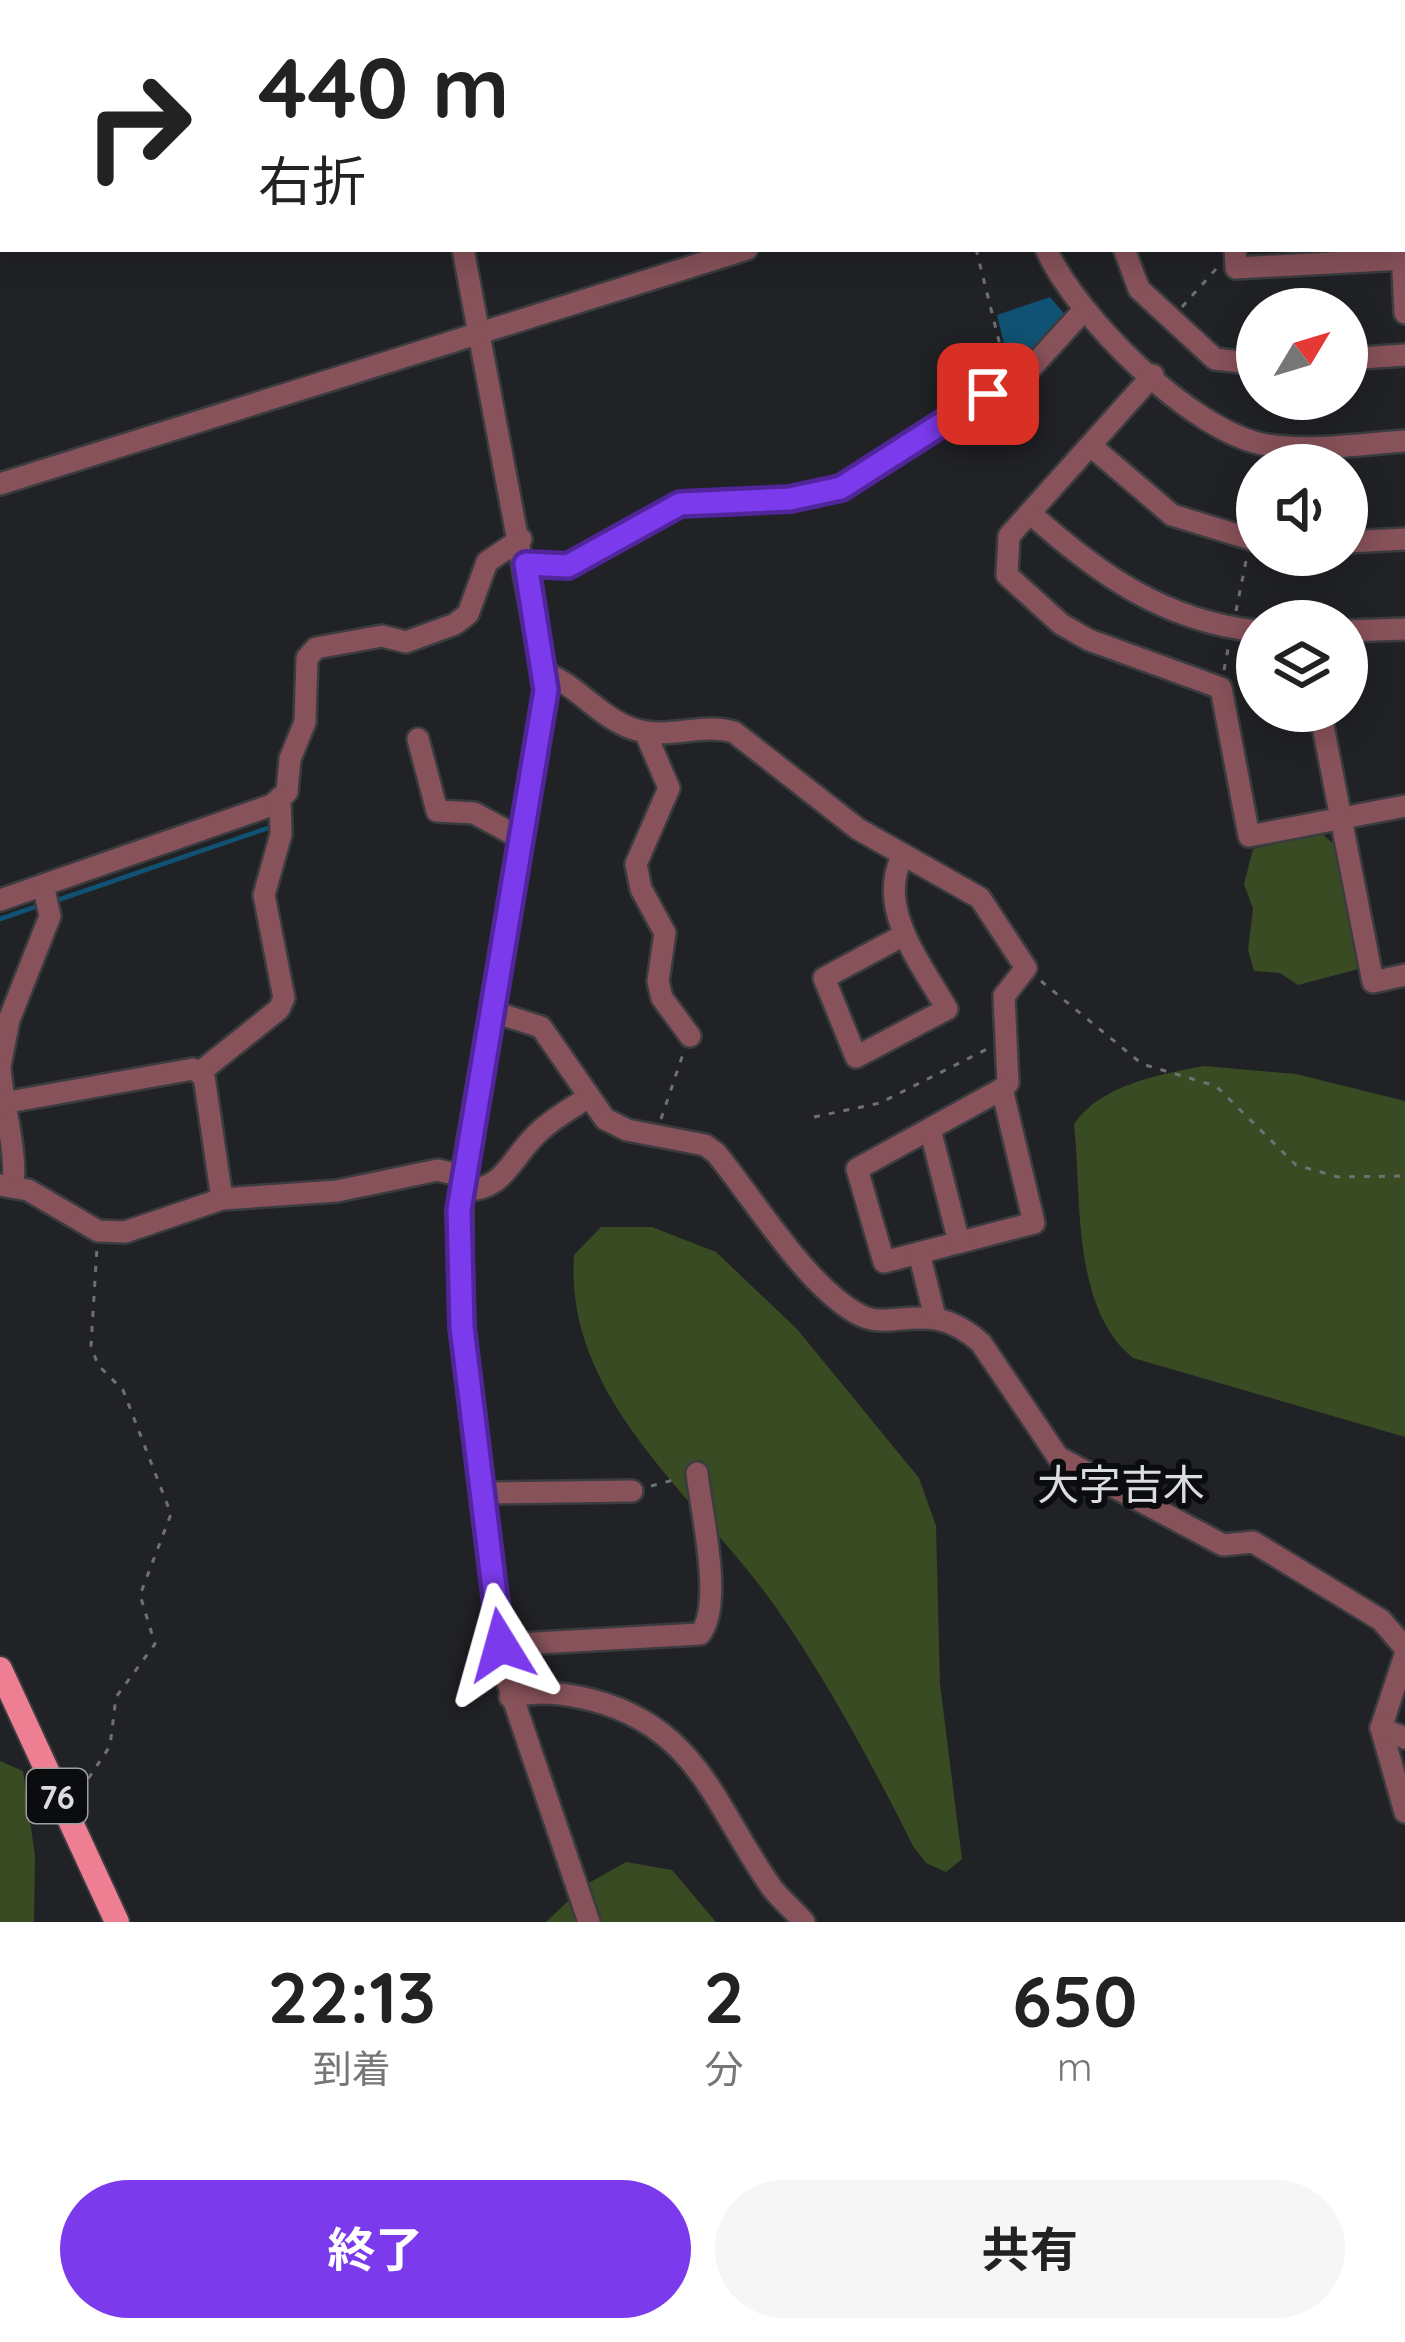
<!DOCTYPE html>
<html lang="ja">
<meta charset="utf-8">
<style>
:root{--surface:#fff;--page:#f6f6f6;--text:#222;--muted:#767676;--accent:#7c3aed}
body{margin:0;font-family:Quicksand,"Noto Sans JP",sans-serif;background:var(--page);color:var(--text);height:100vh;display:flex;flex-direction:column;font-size:45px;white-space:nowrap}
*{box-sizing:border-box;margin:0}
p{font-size:39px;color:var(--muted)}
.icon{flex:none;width:66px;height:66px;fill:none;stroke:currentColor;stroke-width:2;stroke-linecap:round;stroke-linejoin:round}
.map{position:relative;height:1922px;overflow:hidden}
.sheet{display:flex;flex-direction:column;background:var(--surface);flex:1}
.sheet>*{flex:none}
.guide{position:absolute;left:0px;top:0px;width:1407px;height:252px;box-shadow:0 6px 30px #0003;background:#fff;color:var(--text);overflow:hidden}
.needle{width:78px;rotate:52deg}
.tools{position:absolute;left:1236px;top:288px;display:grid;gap:24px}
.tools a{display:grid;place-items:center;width:132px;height:132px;border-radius:50%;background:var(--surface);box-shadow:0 6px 30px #0003;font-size:60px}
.pin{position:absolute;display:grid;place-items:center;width:102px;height:102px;color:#fff;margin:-51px;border-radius:24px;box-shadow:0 6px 18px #0006}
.me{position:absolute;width:132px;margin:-66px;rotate:352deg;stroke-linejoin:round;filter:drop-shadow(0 0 9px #0008)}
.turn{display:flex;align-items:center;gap:42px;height:252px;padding:0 60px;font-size:54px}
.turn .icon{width:156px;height:156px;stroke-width:2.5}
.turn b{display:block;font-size:84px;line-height:102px}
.eta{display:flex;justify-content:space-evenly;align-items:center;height:204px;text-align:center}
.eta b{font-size:72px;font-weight:700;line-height:84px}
.cta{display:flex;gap:24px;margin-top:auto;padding:24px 60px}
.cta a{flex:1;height:138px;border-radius:72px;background:var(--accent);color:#fff;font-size:48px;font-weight:700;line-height:138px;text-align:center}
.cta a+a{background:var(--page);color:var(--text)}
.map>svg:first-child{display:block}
.green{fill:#384b22}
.water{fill:#105273}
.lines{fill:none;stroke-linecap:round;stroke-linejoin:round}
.stream{stroke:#105273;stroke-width:4.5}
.minor-casing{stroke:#3b3c40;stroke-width:26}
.major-casing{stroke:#3b3c40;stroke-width:28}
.path{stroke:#6f7074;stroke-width:3;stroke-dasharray:6 9;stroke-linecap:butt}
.minor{stroke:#88525a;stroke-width:21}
.major{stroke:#ee7e91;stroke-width:24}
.route-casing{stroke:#51269a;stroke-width:30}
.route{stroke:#7c3aed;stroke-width:21}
.labels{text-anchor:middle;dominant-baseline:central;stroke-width:12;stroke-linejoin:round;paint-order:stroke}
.shield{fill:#0b0c0d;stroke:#9d9ea0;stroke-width:3}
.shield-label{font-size:33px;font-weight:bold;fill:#dbdcdf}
.quarter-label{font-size:42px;fill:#dbdcdf;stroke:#0b0c0d}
</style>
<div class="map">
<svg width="1405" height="1922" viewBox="0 0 1405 1922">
<rect width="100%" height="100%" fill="#212226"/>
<g class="green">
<path d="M1321,833L1335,845L1362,968L1298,985L1280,973L1254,971L1248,950L1253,909L1244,884L1253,849Z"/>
<path d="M1204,1066L1296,1074L1405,1101V1437L1133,1358C1071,1307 1082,1198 1074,1124C1100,1085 1161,1074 1204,1066Z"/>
<path d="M601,1227H652L716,1252L797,1329L919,1478L936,1526L940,1684L962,1859L946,1872L926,1863L913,1846C873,1766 828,1682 777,1609C700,1498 564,1402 574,1255Z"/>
<path d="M0,1761L23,1771L35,1856L34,1922H0Z"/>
<path d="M626,1862L672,1870L716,1922H546L585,1885Z"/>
</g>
<path class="water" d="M1050,297L1067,317L1013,380L997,315Z"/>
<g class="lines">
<g class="stream">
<path d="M55,901L271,827"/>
<path d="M0,919L38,906"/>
</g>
<defs>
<g id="minor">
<path d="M421,0V3"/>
<path d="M209,3L219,0"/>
<path d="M1151,3L1166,0"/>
<path d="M1404,16H1405"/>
<path d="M0,65L3,64"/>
<path d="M1404,109L1405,108"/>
<path d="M463,249L546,690L462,1176V1327L503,1669L589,1922"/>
<path d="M1046,249C1076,316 1192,433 1267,445C1311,452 1361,444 1405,441"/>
<path d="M1124,249L1139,289L1215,359L1257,364"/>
<path d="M1235,249L1236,268L1403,259"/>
<path d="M1402,249L1405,313"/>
<path d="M1347,359L1405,355"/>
<path d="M1153,375L1009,536L1007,575L1061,624L1089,640L1221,688L1249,836L1405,806"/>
<path d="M1091,446L1172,515L1257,541"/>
<path d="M0,484L747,249"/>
<path d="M1030,513C1098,574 1164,621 1257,631"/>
<path d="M1347,542L1405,539"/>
<path d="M526,564L568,566L680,504L790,499L841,489L974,401L1011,390L1084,310"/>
<path d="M1347,631L1405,629"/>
<path d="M545,673C580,686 603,723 641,731C672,738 703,723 734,732L858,829L980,898L1026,968L1004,996L1008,1083L1002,1089"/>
<path d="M1320,711L1373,982L1405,975"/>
<path d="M645,732L669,788L636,864L641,889L665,933L658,981L662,998L690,1036"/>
<path d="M418,739L437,811L474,813L520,838"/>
<path d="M902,857C876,909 922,965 947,1009L856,1057L824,978L904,935"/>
<path d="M0,900L272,805L287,792L290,759L305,722L307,658L316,648L382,636L406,642L455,624L468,614L487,562L521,539"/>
<path d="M491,1011L541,1027L605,1119L627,1130L705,1145L716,1153C754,1199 806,1286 858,1314C893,1334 927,1295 981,1343L1058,1457L1223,1545L1253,1542L1381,1620L1405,1648"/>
<path d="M0,1066L9,1020L50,916L43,885"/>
<path d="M0,1068C3,1108 17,1147 13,1187"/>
<path d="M199,1073L279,1009L284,998L264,895L281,834L280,798"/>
<path d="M1002,1089L1034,1223L884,1262L857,1169Z"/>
<path d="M3,1103L193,1069L204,1076L222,1199"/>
<path d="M930,1129L959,1242"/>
<path d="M0,1185L28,1190L98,1231L125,1232L222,1199L337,1191L438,1170L462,1176"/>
<path d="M461,1190C506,1192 510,1157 540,1131C554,1118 572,1108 587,1098"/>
<path d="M919,1253L935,1317"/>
<path d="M482,1493L632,1491"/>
<path d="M501,1645L700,1634C724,1605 701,1511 697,1473"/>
<path d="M1405,1655L1381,1728L1405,1812"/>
<path d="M510,1697C539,1690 563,1693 592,1700C699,1728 715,1808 772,1888C781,1900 794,1910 804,1922"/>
<path d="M1381,1728L1405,1738"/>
</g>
<path id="major" d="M0,1669L117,1922"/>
</defs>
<use href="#minor" class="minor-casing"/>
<use href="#major" class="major-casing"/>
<g class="path">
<path d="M976,249L1006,369"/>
<path d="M1182,307L1216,269"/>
<path d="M1254,523L1257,507"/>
<path d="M1236,611L1247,556"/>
<path d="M1224,670L1229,644"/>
<path d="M1041,981L1142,1064L1216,1086L1296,1165L1338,1177L1405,1176"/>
<path d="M814,1117L880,1103L989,1048"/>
<path d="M661,1119L683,1054"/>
<path d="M651,1486L677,1479"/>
<path d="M80,1791L110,1746L116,1697L155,1644L140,1595L171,1514L123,1390L98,1365L91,1346L97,1247"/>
</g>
<use href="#minor" class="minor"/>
<use href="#major" class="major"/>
</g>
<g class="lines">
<defs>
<path id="route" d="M501,1645L462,1327L459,1210L546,690L526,564L568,566L680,504L790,499L841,488L988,394"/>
</defs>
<use href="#route" class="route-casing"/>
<use href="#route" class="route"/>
</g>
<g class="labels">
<rect class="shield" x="27" y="1769" width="60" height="54" rx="9"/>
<g class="shield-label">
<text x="57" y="1796">76</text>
</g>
<g class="quarter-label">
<text x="1121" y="1484">大字吉木</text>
</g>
</g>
</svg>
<div class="tools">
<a><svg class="needle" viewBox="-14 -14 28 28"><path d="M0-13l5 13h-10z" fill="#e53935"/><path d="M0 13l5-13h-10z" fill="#767676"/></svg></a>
<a><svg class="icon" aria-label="sound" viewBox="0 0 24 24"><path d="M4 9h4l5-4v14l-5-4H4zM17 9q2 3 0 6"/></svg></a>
<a><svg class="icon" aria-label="layers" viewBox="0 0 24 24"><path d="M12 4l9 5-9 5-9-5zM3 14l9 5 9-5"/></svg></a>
</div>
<div class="pin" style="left:988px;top:394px;background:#d93025"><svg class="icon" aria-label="arrive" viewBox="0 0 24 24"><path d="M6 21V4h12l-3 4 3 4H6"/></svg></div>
<svg class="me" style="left:501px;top:1645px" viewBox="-20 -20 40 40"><path d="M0-17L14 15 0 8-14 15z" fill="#7c3aed" stroke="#fff" stroke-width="4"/></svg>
<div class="guide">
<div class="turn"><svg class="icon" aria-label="right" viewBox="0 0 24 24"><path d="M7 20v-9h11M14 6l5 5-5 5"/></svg><div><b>440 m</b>右折</div></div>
</div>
</div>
<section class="sheet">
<div class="eta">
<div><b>22:13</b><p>到着</p></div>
<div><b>2</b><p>分</p></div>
<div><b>650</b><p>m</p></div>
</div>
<div class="cta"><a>終了</a><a>共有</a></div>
</section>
